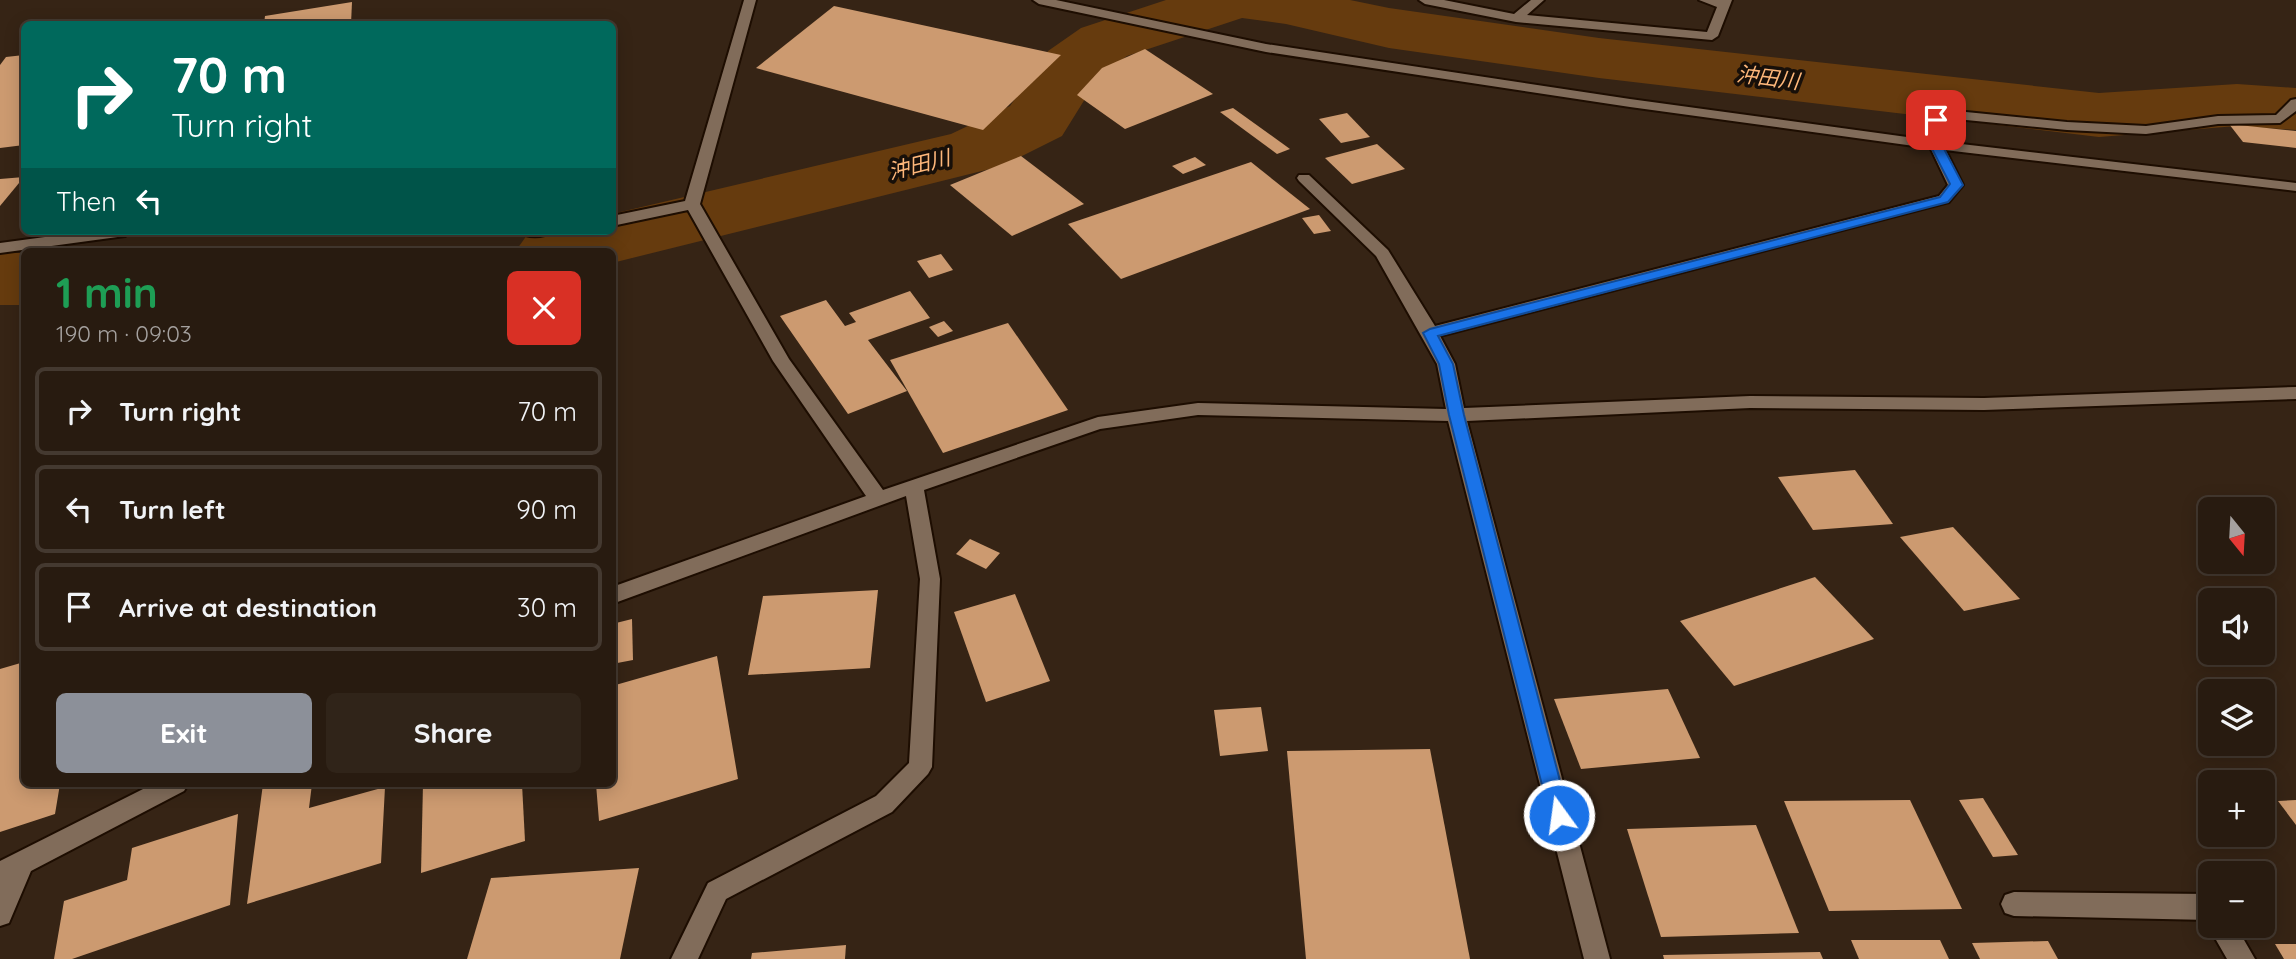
<!DOCTYPE html>
<meta charset="utf-8">
<style>
:root{--surface:#281b10;--page:#302419;--text:#f1f3f6;--muted:#a5a19f;--line:#443930;--accent:#8c9099}
body{margin:0;font-family:Quicksand,"Noto Sans JP",sans-serif;background:var(--page);color:var(--text);height:100vh;display:flex;flex-direction:column;font-size:26px;white-space:nowrap}
*{box-sizing:border-box;margin:0}
p{font-size:23px;color:var(--muted)}
.icon{flex:none;width:38px;height:38px;fill:none;stroke:currentColor;stroke-width:2;stroke-linecap:round;stroke-linejoin:round}
.map{position:relative;flex:1;overflow:hidden}
.panel{position:absolute;left:21px;top:248px;width:595px;height:539px;display:flex;flex-direction:column;background:var(--surface);border-radius:10px;box-shadow:0 4px 18px #0003,0 0 0 2px var(--line)}
.panel>*{flex:none}
.banner{position:absolute;left:21px;top:21px;width:595px;height:214px;border-radius:10px;box-shadow:0 4px 18px #0003,0 0 0 2px var(--line);background:#00695c;color:#fff;overflow:hidden}
.needle{width:46px;rotate:162deg}
.tools{position:absolute;left:2198px;top:497px;display:grid;gap:14px}
.tools a{display:grid;place-items:center;width:77px;height:77px;border-radius:10px;background:var(--surface);box-shadow:0 4px 18px #0003,0 0 0 2px var(--line);font-size:35px}
.pin{position:absolute;display:grid;place-items:center;width:60px;height:60px;color:#fff;margin:-30px;border-radius:14px;box-shadow:0 4px 10px #0006}
.me{position:absolute;width:77px;margin:-38px;rotate:346deg;stroke-linejoin:round;filter:drop-shadow(0 0 5px #0008)}
.turn{display:flex;align-items:center;gap:24px;height:147px;padding:0 35px;font-size:32px}
.turn .icon{width:91px;height:91px;stroke-width:2.5}
.turn b{display:block;font-size:49px;line-height:60px}
.then{display:flex;align-items:center;height:66px;padding:0 35px;background:#0003;gap:14px;font-size:26px}
.round{display:grid;place-items:center;flex:none;width:74px;height:74px;border-radius:10px;background:var(--page)}
.head{display:flex;align-items:center;justify-content:space-between;height:119px;padding:0 35px}
h1{font-size:42px;font-weight:700;line-height:52px;color:#1e9e55}
.primary-button{display:flex;gap:14px;margin-top:auto;padding:14px 35px}
.primary-button a{flex:1;height:80px;border-radius:10px;background:var(--accent);color:#fff;font-size:28px;font-weight:700;line-height:80px;text-align:center}
.primary-button a+a{background:var(--page);color:var(--text)}
ul{padding:0;list-style:none}
li{display:flex;align-items:center;gap:21px;height:88px;margin:0 14px 10px;padding:0 21px;border:4px solid var(--line);border-radius:10px}
li div{flex:1}
li b{display:block;font-size:26px}
li em{font-style:normal}
.map>svg:first-child{display:block}
.lines{fill:none;stroke-linecap:round;stroke-linejoin:round}
.river{fill:#663b0e;fill-rule:evenodd}
.building{fill:#cc9a70}
.service-casing{stroke:#1d0d01;stroke-width:4}
.minor-casing{stroke:#1d0d01;stroke-width:4}
.tertiary-casing{stroke:#1d0d01;stroke-width:4}
.service{fill:#816c5a;fill-rule:evenodd}
.minor{fill:#816c5a;fill-rule:evenodd}
.tertiary{fill:#816c5a;fill-rule:evenodd}
.route{fill:#1a73e8;stroke:#114b97;stroke-width:2}
.labels{text-anchor:middle;dominant-baseline:central;stroke-width:7;stroke-linejoin:round;paint-order:stroke}
.far-water-label{font-size:21px;font-style:italic;fill:#feb77a;stroke:#170f09}
</style>
<div class="map">
<svg width="2296" height="959" viewBox="0 0 2296 959">
<rect width="100%" height="100%" fill="#362415"/>
<g class="lines">
<g class="river">
<path d="M1166,0H1350L1389,8L1599,38L2099,93L2237,84L2296,88V130L2237,126L2099,137L1599,78L1389,48L1286,24L1242,18L1127,56L1098,78L1062,136L1002,166L612,263V252H515L527,235L541,231H612V214L951,134L1010,106L1048,51L1081,28Z"/>
<rect x="0" y="253" width="24" height="52"/>
</g>
</g>
<g class="building">
<path d="M352,2L351,24H264L265,16Z"/>
<path d="M834,6L1061,55L983,130L756,68Z"/>
<path d="M1145,49L1213,94L1125,129L1077,95L1102,68Z"/>
<path d="M24,55V145L0,148V65L6,57Z"/>
<path d="M1233,108L1290,149L1277,154L1220,112Z"/>
<path d="M1347,113L1370,137L1341,143L1319,119Z"/>
<path d="M2229,124L2296,131V148L2243,142Z"/>
<path d="M1377,144L1405,169L1352,184L1325,158Z"/>
<path d="M1021,156L1084,204L1012,236L950,185Z"/>
<path d="M1195,157L1206,165L1183,174L1172,166Z"/>
<path d="M1251,162L1310,209L1121,279L1068,224Z"/>
<path d="M24,177L0,206V179Z"/>
<path d="M1319,215L1331,231L1314,234L1302,218Z"/>
<path d="M941,254L953,270L929,278L917,261Z"/>
<path d="M910,291L930,318L868,340L907,391L848,414L780,316L826,300L845,326L856,322L849,313Z"/>
<path d="M944,321L953,331L938,337L929,327Z"/>
<path d="M1008,323L1068,410L943,453L890,360Z"/>
<path d="M1855,470L1893,524L1813,530L1778,477Z"/>
<path d="M1953,527L2020,599L1964,611L1900,537Z"/>
<path d="M970,539L1000,553L986,569L956,554Z"/>
<path d="M1815,577L1874,639L1734,686L1680,621Z"/>
<path d="M878,590L870,668L748,675L763,596Z"/>
<path d="M1015,594L1050,681L986,702L954,612Z"/>
<path d="M632,619L633,660L612,664V624Z"/>
<path d="M717,656L738,779L599,821L596,784H612V686Z"/>
<path d="M24,662V784H60L55,814L0,832V669Z"/>
<path d="M1668,689L1700,758L1581,769L1554,699Z"/>
<path d="M1261,707L1268,751L1220,756L1214,710Z"/>
<path d="M1430,749L1470,959H1306L1287,751Z"/>
<path d="M263,784H312L309,808L385,787L381,863L247,904Z"/>
<path d="M423,784H522L525,841L421,873Z"/>
<path d="M1983,798L2018,855L1993,857L1959,800Z"/>
<path d="M1910,800L1962,909L1829,911L1784,801Z"/>
<path d="M2296,800V825L2278,801Z"/>
<path d="M238,814L230,905L72,959H54L64,901L127,880L132,848Z"/>
<path d="M1756,825L1799,933L1661,937L1627,829Z"/>
<path d="M639,868L620,959H467L491,878Z"/>
<path d="M1851,940H1940L1949,959H1859Z"/>
<path d="M2048,941L2058,959H1980L1972,943Z"/>
<path d="M2275,944H2296V959H2284Z"/>
<path d="M846,945L845,959H751L752,953Z"/>
<path d="M1820,952L1823,959H1664L1663,955Z"/>
</g>
<g class="lines">
<defs>
<path id="service" d="M1419,0H1444L1514,14L1531,0H1544L1527,15L1707,32L1717,7L1699,0H1732L1718,36L1712,40L1516,22L1425,4Z"/>
<g id="minor">
<path d="M744,0H756L700,204L789,359L883,490L1098,417L1198,403L1446,409L1437,364L1376,256L1299,181L1297,178L1299,175H1309L1388,250L1435,326L1939,196L1948,185L1929,145V120L1931,117L1956,111L2067,122L2146,126L2218,116L2276,115L2291,100L2296,99V111L2280,123L2218,124L2146,134L2067,130L1956,119L1943,122V145L1963,185L1949,202L1440,336L1455,364L1464,408L1750,396L1984,398L2296,387V399L1984,410L1750,408L1467,421L1610,959H1584L1448,421L1198,415L1100,429L924,490L940,579L932,767L928,774L892,812L726,899L698,959H671L708,883L876,796L909,763L920,579L906,496L612,604V587L866,496L773,361L688,210L612,226V216L685,201Z"/>
<path d="M90,231H133L125,236L0,253V243Z"/>
<path d="M519,231H551C544,238 526,238 519,231Z"/>
<path d="M153,784H188L184,791L31,871L9,923L0,926V861Z"/>
<path d="M2014,892L2209,894L2210,920L2014,916L2005,913L2001,904L2005,895Z"/>
<path d="M2210,921V926H2236L2255,959H2227L2208,926Z"/>
</g>
<path id="tertiary" d="M1033,0H1056L1266,44L1630,99L1936,141L2296,183V191L1936,149L1630,107L1266,52L1039,4Z"/>
</defs>
<use href="#service" class="service-casing"/>
<use href="#minor" class="minor-casing"/>
<use href="#tertiary" class="tertiary-casing"/>
<use href="#service" class="service"/>
<use href="#minor" class="minor"/>
<use href="#tertiary" class="tertiary"/>
</g>
<path class="route" d="M1936,117L1942,120V145L1963,185L1948,202L1438,336L1453,364L1464,415L1569,815L1566,821L1559,824L1551,821L1449,415L1439,364L1423,333L1430,329L1940,197L1950,184L1930,145V120Z"/>
<g class="labels">
<g class="far-water-label">
<text transform="translate(1768 77) rotate(7)">沖田川</text>
<text transform="translate(919 164) rotate(-14)">沖田川</text>
</g>
</g>
</svg>
<div class="tools">
<a><svg class="needle" viewBox="-14 -14 28 28"><path d="M0-13l5 13h-10z" fill="#e53935"/><path d="M0 13l5-13h-10z" fill="#a5a19f"/></svg></a>
<a><svg class="icon" aria-label="sound" viewBox="0 0 24 24"><path d="M4 9h4l5-4v14l-5-4H4zM17 9q2 3 0 6"/></svg></a>
<a><svg class="icon" aria-label="layers" viewBox="0 0 24 24"><path d="M12 4l9 5-9 5-9-5zM3 14l9 5 9-5"/></svg></a>
<a>+</a>
<a>−</a>
</div>
<div class="pin" style="left:1936px;top:120px;background:#d93025"><svg class="icon" aria-label="arrive" viewBox="0 0 24 24"><path d="M6 21V4h12l-3 4 3 4H6"/></svg></div>
<svg class="me" style="left:1559px;top:815px" viewBox="-20 -20 40 40"><circle r="17" fill="#1a73e8" stroke="#fff" stroke-width="3"/><path d="M0-11L8 9 0 5-8 9z" fill="#fff"/></svg>
<div class="banner">
<div class="turn"><svg class="icon" aria-label="right" viewBox="0 0 24 24"><path d="M7 20v-9h11M14 6l5 5-5 5"/></svg><div><b>70 m</b>Turn right</div></div>
<div class="then">Then<svg class="icon" aria-label="left" viewBox="0 0 24 24"><path d="M17 20v-9H6M10 6l-5 5 5 5"/></svg></div>
</div>
<section class="panel">
<div class="head"><div><h1>1 min</h1><p>190 m · 09:03</p></div><a class="round" style="background:#d93025;color:#fff"><svg class="icon" aria-label="close" viewBox="0 0 24 24"><path d="M6 6l12 12M18 6L6 18"/></svg></a></div>
<ul>
<li><svg class="icon" aria-label="right" viewBox="0 0 24 24"><path d="M7 20v-9h11M14 6l5 5-5 5"/></svg><div><b>Turn right</b></div><em>70 m</em></li>
<li><svg class="icon" aria-label="left" viewBox="0 0 24 24"><path d="M17 20v-9H6M10 6l-5 5 5 5"/></svg><div><b>Turn left</b></div><em>90 m</em></li>
<li><svg class="icon" aria-label="arrive" viewBox="0 0 24 24"><path d="M6 21V4h12l-3 4 3 4H6"/></svg><div><b>Arrive at destination</b></div><em>30 m</em></li>
</ul>
<div class="primary-button"><a>Exit</a><a>Share</a></div>
</section>
</div>
